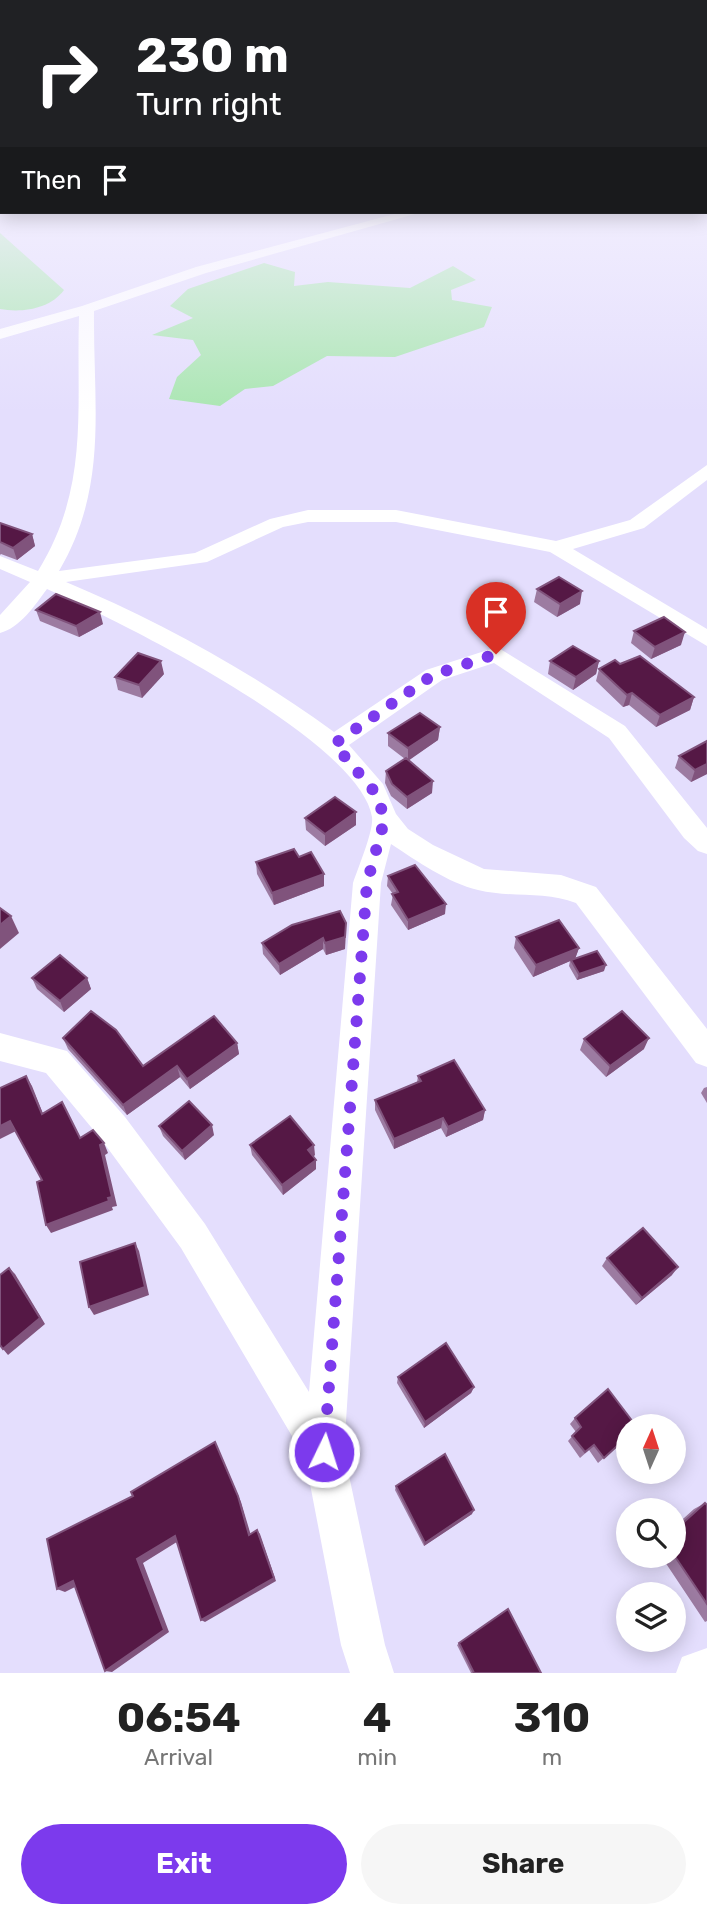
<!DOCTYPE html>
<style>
:root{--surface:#fff;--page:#f6f6f6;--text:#222;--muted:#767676;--accent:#7c3aed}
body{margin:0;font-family:Rubik,sans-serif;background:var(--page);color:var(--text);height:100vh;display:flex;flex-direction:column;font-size:26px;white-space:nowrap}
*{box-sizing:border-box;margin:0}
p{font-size:23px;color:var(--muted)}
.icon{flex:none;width:38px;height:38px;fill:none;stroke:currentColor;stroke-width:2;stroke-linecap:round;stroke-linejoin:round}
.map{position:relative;height:1673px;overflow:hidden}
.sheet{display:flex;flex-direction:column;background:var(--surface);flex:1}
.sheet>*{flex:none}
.hud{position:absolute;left:0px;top:0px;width:707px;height:214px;box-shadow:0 4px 18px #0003;background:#202124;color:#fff;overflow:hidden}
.needle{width:46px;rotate:3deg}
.tools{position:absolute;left:616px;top:1414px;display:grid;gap:14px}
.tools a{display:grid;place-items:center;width:70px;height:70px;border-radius:50%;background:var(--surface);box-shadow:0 4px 18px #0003;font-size:35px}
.pin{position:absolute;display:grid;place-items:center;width:60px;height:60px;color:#fff;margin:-72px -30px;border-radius:50% 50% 50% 0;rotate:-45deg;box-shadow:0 0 7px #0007}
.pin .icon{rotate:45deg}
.me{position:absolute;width:77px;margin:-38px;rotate:4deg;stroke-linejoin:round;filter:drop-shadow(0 0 5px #0008)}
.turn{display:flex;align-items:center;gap:24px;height:147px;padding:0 21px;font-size:32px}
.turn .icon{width:91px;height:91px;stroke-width:2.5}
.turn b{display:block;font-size:49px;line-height:60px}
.then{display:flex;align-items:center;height:66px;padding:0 21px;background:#0003;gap:14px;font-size:26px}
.eta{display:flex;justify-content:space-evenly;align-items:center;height:119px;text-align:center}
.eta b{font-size:42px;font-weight:700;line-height:49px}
.button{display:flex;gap:14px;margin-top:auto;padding:14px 21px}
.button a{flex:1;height:80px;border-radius:42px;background:var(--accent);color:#fff;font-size:28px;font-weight:700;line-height:80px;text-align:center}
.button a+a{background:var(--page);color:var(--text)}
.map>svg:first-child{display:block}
.green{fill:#aae6b2}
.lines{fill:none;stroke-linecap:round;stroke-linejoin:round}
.minor{fill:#fff;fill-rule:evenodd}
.wall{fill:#9c7ba1}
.shaded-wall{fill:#80537c}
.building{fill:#551845;stroke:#80537c;stroke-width:2}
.route{stroke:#7c3aed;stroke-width:12;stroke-dasharray:0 21.6}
</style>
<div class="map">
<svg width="707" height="1673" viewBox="0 0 707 1673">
<rect width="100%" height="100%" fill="#e4defd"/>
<g class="green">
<path d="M0,233L64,290C50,309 22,313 0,309Z"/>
<path d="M264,263L295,272L294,286L328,282L410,288L453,266L476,280L451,290L452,300L492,307L484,327L395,357L327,356L273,386L245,389L220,406L169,399L177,377L201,355L193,340L152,335L193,318L170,306L188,289Z"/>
</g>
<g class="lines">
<g class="minor">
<path d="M402,212H422L206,273L94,311C93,405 109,486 59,571L195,553L270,519L308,510H396L556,541L630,520L707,465V480L644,528L573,549L707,629V646L550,552L396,522H308L283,527L207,562L66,582C159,621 252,672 334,732L426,670L497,647L625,726L707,828V854L698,851L684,838L609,738L494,663L442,680L349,745L383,784L396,814L408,829L433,845L484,869L561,875L596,887L707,1029V1067L696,1063L576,903C545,891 511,898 478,890C448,883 417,861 391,844L381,883L344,1452L385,1645L394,1673H350L341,1645L305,1458L181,1248L101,1139L46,1073L0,1061V1033L67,1051L125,1117L205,1224L309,1392L353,883C358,868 374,830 372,817C360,740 116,619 47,589C35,605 20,628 0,633V615L30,582L0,569V556L38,571C90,487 76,409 79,316L0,339V329L82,306L196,267Z"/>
<path d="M707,1648V1673H676L682,1657Z"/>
</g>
</g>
<g class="wall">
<path d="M0,523L32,534L35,546L17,560L1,554L0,555Z"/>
<path d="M537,589L580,604L557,617L534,602Z"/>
<path d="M36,610L103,624L79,637L40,621Z"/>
<path d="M634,631L681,645L651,659L631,643Z"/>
<path d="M550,661H599L596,674L573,690L548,674Z"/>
<path d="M620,664L694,697L690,710L656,727L629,705L623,707L596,681L599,669Z"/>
<path d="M164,674L142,698L118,690L115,677Z"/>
<path d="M440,727L438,740L408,760L432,793L407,809L391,796L385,783L386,771L405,759L388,746V733Z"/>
<path d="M707,741V774L691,782L675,768L679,756Z"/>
<path d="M356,812V825L325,846L306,830L305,818Z"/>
<path d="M299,857L324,874V886L274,905L257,874L256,862Z"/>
<path d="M388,876L445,914L408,930L391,905L393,894L387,886Z"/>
<path d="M346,923L345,949L326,955L323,949L280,975L263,954L262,943Z"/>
<path d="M516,937L579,948L575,959L604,971L577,980L569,966L570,961L533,977L514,948Z"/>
<path d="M32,978H87L91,989L64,1012L37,989Z"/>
<path d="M63,1038L143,1066L237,1043L239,1054L190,1089L180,1077L127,1115L68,1049Z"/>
<path d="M584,1039L644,1049L606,1077L580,1050Z"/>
<path d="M418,1076L485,1110L483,1120L446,1137L441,1128L394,1149L375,1110V1100L417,1082Z"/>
<path d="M707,1087V1103L701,1093L704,1088Z"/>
<path d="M159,1126L214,1135L185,1160L163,1136Z"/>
<path d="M250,1145L315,1155L313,1156L316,1169L283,1195L252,1155Z"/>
<path d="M607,1258L672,1275L636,1305L602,1266Z"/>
<path d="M398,1377L474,1387L471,1393L424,1428L397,1383Z"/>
<path d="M575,1418L628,1436L598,1463L589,1450L580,1458L568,1441L576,1432L570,1424Z"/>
<path d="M396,1486L472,1514L424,1546L395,1490Z"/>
<path d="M705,1503L707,1505V1621L705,1622L661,1556H674V1527L694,1509Z"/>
<path d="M504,1611L541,1673H471L457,1645Z"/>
</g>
<g class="shaded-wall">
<path d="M32,534L35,546L17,560L13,548Z"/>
<path d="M582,591L580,604L557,617L560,604Z"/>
<path d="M100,612L103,624L79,637L76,626Z"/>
<path d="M685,632L681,645L651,659L655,647Z"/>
<path d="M161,661L164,674L142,698L139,685Z"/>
<path d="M599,661L596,674L573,690L576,677Z"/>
<path d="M632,693L629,705L623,707L627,695Z"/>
<path d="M694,697L690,710L656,727L660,715Z"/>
<path d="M440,727L438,740L408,761V748Z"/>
<path d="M707,764V774L691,782L695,770Z"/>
<path d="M433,781L432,793L407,809V797Z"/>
<path d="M356,812V825L325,846V834Z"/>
<path d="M324,874V886L274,905L272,893Z"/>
<path d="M446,904L445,914L408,930V920Z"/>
<path d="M11,916L19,933L0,949V925Z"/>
<path d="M346,923L345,949L326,955L325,943Z"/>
<path d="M323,938V949L280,975L279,964Z"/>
<path d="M579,948L575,959L533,977L536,965Z"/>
<path d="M606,965L604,971L577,980L579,974Z"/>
<path d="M87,978L91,989L64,1012L60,1001Z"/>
<path d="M649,1038L644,1049L606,1077L610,1066Z"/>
<path d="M237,1043L239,1054L190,1089L187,1079Z"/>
<path d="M177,1066L180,1077L127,1115L123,1105Z"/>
<path d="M26,1076L32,1086L47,1124L42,1114Z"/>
<path d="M485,1110L483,1120L446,1137L448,1127Z"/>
<path d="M443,1118L441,1128L394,1149V1139Z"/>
<path d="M10,1121L16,1131L0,1139V1126Z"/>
<path d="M212,1125L214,1135L185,1160L182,1151Z"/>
<path d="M104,1143L108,1153L105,1155L117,1206L112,1207L113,1210L51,1233L46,1225L108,1198L100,1145Z"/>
<path d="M314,1145L315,1155L309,1160L308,1150Z"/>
<path d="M316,1160V1169L283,1195L282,1185Z"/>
<path d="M135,1243L139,1251L149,1295L94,1315L89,1307Z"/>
<path d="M678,1267L672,1275L636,1305L642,1298Z"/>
<path d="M9,1268L15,1274L45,1324L8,1355L3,1349Z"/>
<path d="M474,1387L471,1393L424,1428L425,1422Z"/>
<path d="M215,1442L241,1502L252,1539L249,1535Z"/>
<path d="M474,1510L472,1514L424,1546L425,1543Z"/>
<path d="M257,1530L260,1534L276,1581L205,1622L201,1620Z"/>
<path d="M175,1536L180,1540L143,1563L169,1632L112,1672L105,1671L137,1559Z"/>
<path d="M73,1581L81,1584L65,1592L57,1589Z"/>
</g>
<g class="building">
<path d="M0,523L32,534L13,548L0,542Z"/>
<path d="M559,577L582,591L560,604L537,589Z"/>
<path d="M56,594L100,612L76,626L36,610Z"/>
<path d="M664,617L685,632L655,647L634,631Z"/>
<path d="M573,646L599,661L576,677L550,661Z"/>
<path d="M138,653L161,661L139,685L115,677Z"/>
<path d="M640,656L694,697L660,715L632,693L627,695L599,669L615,660L620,664Z"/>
<path d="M420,713L440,727L408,748L388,733Z"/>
<path d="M707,741V764L695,770L679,756Z"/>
<path d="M406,758L433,781L407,797L392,784L386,771Z"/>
<path d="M335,797L356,812L325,834L305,818Z"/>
<path d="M294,849L299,857L311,852L324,874L272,893L256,862Z"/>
<path d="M415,865L446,904L408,920L392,894L398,892L388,876Z"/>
<path d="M0,908L11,916L0,925Z"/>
<path d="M340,911L346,923L345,937L325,943L323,938L279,964L262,943L292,925Z"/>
<path d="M559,920L579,948L536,965L516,937Z"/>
<path d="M597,951L606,965L579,974L571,960Z"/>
<path d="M60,955L87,978L60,1001L32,978Z"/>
<path d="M91,1011L116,1030L143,1066L214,1016L237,1043L187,1079L177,1066L123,1105L63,1038Z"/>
<path d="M622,1011L649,1038L610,1066L584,1039Z"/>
<path d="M454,1060L485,1110L448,1127L443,1118L394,1139L375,1100L421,1081L418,1076Z"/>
<path d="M26,1076L42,1114L62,1102L80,1138L93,1130L104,1143L100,1145L112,1197L108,1198L109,1201L46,1225L37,1182L42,1180L10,1121L0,1126V1088Z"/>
<path d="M189,1101L212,1125L182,1151L159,1126Z"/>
<path d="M290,1116L314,1145L308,1150L316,1160L282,1185L250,1145Z"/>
<path d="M643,1228L678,1267L642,1298L607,1258Z"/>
<path d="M135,1243L145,1287L89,1307L80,1262Z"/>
<path d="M9,1268L40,1318L3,1349L0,1345V1275Z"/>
<path d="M446,1343L474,1387L425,1422L398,1377Z"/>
<path d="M608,1389L636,1426H628V1436L604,1458L594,1445L585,1452L572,1436L581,1427L575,1418Z"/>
<path d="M215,1442L238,1496L249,1535L257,1530L274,1578L201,1620L175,1536L137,1559L164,1630L105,1671L73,1581L57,1589L47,1539L133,1496L131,1492Z"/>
<path d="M445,1454L474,1510L425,1543L396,1486Z"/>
<path d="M705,1503L707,1505V1604L674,1555V1531Z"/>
<path d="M508,1609L541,1673H474L459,1643Z"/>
</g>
<linearGradient id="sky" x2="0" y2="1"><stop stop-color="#53acce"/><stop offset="0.43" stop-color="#f3f0fe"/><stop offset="1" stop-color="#f3f0fe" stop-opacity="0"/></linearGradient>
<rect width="707" height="413" fill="url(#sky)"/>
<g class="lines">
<path class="route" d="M324,1452L367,883L385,818L374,791L334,744L433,675L496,654"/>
</g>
</svg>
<div class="tools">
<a><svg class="needle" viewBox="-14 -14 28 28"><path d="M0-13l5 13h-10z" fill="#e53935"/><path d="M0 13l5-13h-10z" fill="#767676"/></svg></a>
<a><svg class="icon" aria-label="search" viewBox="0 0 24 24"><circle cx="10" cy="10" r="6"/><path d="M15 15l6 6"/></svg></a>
<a><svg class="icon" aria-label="layers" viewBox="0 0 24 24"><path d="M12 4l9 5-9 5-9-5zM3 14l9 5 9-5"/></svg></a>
</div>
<div class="pin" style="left:496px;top:654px;background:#d93025"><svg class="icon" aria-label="arrive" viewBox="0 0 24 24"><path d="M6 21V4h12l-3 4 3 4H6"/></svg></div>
<svg class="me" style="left:324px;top:1452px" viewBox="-20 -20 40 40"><circle r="17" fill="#7c3aed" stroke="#fff" stroke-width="3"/><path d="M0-11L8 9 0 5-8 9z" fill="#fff"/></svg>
<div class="hud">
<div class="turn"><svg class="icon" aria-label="right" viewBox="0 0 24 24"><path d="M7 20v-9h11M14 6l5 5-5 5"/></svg><div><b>230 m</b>Turn right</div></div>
<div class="then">Then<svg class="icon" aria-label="arrive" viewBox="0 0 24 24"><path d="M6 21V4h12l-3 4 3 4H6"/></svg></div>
</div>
</div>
<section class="sheet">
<div class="eta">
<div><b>06:54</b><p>Arrival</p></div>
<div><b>4</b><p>min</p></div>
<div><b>310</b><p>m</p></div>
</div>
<div class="button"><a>Exit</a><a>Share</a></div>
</section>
